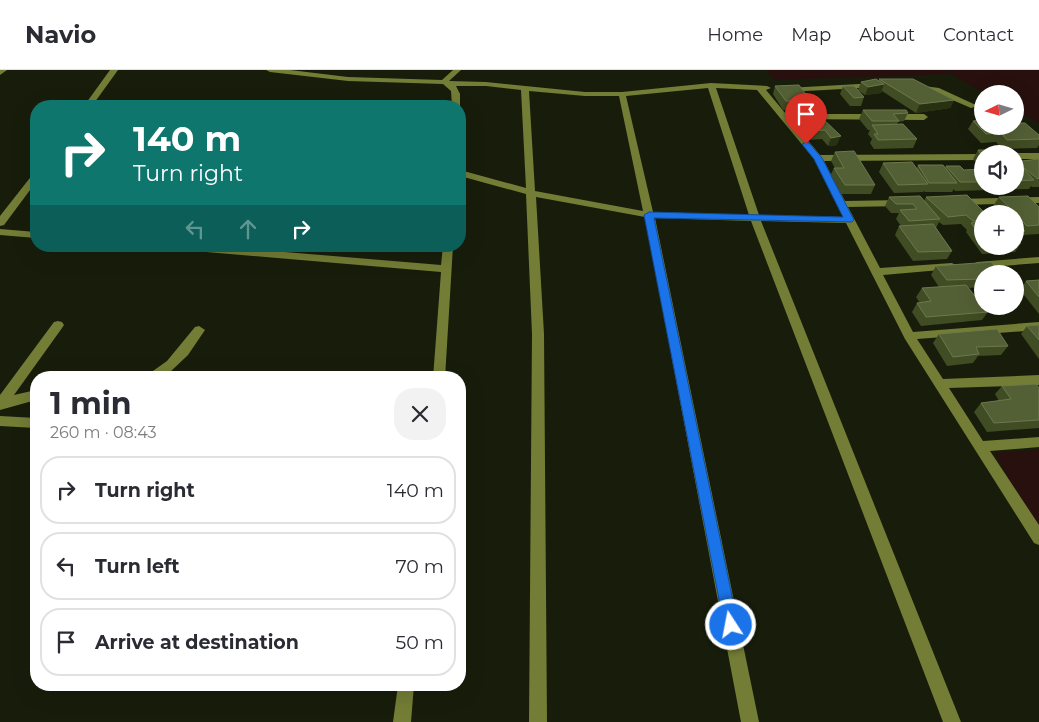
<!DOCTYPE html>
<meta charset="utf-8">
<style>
:root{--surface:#fff;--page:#f2f2f3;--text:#2b2b33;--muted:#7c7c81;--line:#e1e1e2}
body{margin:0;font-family:Montserrat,sans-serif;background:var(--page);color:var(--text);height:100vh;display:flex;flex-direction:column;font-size:19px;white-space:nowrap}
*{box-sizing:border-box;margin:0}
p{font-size:16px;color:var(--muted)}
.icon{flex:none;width:28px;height:28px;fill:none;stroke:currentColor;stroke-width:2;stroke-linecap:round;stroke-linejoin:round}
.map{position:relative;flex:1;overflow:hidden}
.sheet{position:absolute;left:30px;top:301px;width:436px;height:320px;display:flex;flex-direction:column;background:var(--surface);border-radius:20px;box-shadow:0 5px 20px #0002}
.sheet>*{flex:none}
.guide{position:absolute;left:30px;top:30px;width:436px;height:152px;border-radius:20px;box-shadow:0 5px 20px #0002;background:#0f766e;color:#fff;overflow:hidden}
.needle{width:32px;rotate:265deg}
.controls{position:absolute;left:974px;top:15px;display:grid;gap:10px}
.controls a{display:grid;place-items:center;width:50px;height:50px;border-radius:50%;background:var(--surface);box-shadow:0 5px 20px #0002;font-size:25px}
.pin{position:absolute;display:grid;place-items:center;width:42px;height:42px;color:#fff;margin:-51px -21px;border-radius:50% 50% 50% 0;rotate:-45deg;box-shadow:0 0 5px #0007}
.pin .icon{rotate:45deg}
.me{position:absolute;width:55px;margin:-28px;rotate:349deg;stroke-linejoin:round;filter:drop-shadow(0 0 4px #0008)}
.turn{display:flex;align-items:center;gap:18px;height:105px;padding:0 20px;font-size:22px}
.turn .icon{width:65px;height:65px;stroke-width:2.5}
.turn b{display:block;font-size:35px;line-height:42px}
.lanes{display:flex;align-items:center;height:48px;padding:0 20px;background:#0003;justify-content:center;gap:25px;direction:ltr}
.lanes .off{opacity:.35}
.round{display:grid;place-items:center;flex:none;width:52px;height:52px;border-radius:20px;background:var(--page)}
.overview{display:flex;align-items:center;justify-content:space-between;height:85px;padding:0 20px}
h1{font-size:30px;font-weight:700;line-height:38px}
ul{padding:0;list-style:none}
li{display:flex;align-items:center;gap:15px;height:68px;margin:0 10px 8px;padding:0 10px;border:2px solid var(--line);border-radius:20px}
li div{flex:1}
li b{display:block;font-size:19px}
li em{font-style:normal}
header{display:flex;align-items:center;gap:30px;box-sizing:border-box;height:70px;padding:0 25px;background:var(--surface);border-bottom:1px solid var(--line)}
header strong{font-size:24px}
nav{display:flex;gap:28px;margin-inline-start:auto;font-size:18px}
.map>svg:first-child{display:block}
.green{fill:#27100e}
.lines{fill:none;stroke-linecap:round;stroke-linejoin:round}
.minor{fill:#737d35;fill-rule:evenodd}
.wall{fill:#404c23}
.shaded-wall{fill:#283112}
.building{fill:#536035;stroke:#6c794c}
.route{fill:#1a73e8;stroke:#114b97}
</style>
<header>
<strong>Navio</strong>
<nav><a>Home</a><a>Map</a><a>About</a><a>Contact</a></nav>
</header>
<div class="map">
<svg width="1039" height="652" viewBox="0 0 1039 652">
<rect width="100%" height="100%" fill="#181d0b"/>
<g class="green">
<path d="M767,0H1039V53L1015,40V24H986L951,4L774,10Z"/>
<path d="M1039,380V460L994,383Z"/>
</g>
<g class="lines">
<g class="minor">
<path d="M0,0H7L0,5Z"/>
<path d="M110,0H118L92,36H84Z"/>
<path d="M266,0H290L348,7L442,10L453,0H461L449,11L486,12L585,22H622L711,13L767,16L771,18L766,20L786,44H924L928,47L924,50L790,49L820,85L982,84V90L824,91L845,131L903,130L908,133L903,136L848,137L880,198L952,193L957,196L952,199L883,205L913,262L1039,252V260L917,269L943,309L1039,305V315L949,318L983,371L1039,367V377L990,381L1039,455V475L1034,473L905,269L846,153L761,151L961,652H943L751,151L655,148L759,652H741L645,147L536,127L544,264L547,652H529L532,264L526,124L460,106V100L526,118L521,20L486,16H456L460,24V36H452L451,21L443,14L348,11L270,2ZM708,18L749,145L653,142L626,26ZM716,18L757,20L814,89L843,147L759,145ZM529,21L585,26H619L643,141L535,121Z"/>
<path d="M877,13H880V17L787,22L783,20L787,18Z"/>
<path d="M916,15L939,18L978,36L971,38L934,22L916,19Z"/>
<path d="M1015,83H1039V89H1015V84H1013Z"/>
<path d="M36,103V112L4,155L0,156V146L33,104Z"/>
<path d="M1039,127V133L958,135L953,132L958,129Z"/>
<path d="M0,159L36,162V168L0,165Z"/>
<path d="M166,176H213L441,195L443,176H453L445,308H433L441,202L171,179Z"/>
<path d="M1039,187V193L977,198L972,195L977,192Z"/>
<path d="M58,251L62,252L64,255L62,258L14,325L36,320V330L0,340V325L54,252Z"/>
<path d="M199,256L205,260L188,285L169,303L162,308H143L167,291L195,257Z"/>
<path d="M0,346L36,348V358L0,356Z"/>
<path d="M398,615H414L411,652H393Z"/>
</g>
</g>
<g class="wall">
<path d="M879,9L954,30L950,38L916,43L882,21L881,23L865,25L858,20L861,12L879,11Z"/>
<path d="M775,16L811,31L808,40H783L773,24Z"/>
<path d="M843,16L864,27L861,36H850L840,24Z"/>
<path d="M863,40L908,43L904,51L898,52L897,54L917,69L913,78L874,79L870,73L872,69L868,64L870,60H868L859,49Z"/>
<path d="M821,47L837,75L828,76L822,69L807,70L798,57L801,49Z"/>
<path d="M973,51L982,56L1039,65V75L1037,78L1002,79L996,72L981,73L968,59Z"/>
<path d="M978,80L982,84V116H1015V92L1039,90V117H1032L1031,116L1029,119L955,121L954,119L952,122H925L924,121L923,122L894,123L879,102L883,93L917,98L918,95L945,97L946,96L964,100L981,99L973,89Z"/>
<path d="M835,82L875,115L871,124H841L830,106L834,98H835L831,91Z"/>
<path d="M889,127L924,131L926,127L982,144V176H1015V144H1001L993,136L999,127L1039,137V164L1022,165L1019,170H1017L1021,173L1015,182L982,184L966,162L967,160L961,154L943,155L939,152L936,158L952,181L947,189L913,191L895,165L899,156H901L896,149L899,143H891L885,136Z"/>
<path d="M936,196L982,204V217L969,218L988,242L982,250L921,256L912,242L917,233H920L916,227L922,218L939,217L931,205Z"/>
<path d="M1039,210V244L1020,220L1026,211Z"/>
<path d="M1039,255V289L1021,264L1027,256Z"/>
<path d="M939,264L1008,276L1001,285L978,286L973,293L947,296L933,273Z"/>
<path d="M1002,316L1039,318V358L987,362L974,342L981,333L999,331L995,324Z"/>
</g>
<g class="shaded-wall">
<path d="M884,14L881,23L865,25L868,17Z"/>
<path d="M954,30L950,38L916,43L920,34Z"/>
<path d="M841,66L837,75L828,76L831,68Z"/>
</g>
<g class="building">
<path d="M876,9L884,14L868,17L861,12Z"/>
<path d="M879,9H913L954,30L920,34Z"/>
<path d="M799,15L811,31H786L775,16Z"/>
<path d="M843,16H854L864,27L854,28Z"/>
<path d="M863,40H906L908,43L893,44L899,51H872Z"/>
<path d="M821,47L841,66L831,68L825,60L810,61L801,49Z"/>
<path d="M982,50V56H1015V53H1025L1039,65V69L1007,70L1001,63L986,64L973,51Z"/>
<path d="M903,54L917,69L878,70L874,64H878L872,55Z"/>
<path d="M978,80H1000L1004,84H982V86Z"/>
<path d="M854,81L875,115H845L834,98H844L835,82Z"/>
<path d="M1038,89L1039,90V108L1038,109L1020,95L1034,110L1015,111V92Z"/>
<path d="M912,92L928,114L898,115L883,93Z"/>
<path d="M918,95H943L957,113H929Z"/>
<path d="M946,96H960L964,100L982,99V112H960Z"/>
<path d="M967,125L986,144H982V150L973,151L966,145L948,147L926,127Z"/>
<path d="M920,126L940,149L909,151L900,140L917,139L913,134H896L889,127Z"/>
<path d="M1028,126L1039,137V155L1027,156L999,127Z"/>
<path d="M982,150V168L971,153Z"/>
<path d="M1015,152L1025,161L1015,162Z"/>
<path d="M933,154L952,181L918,182L899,156Z"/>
<path d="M1015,168L1021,173L1015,174Z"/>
<path d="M991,192L1000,204H982V209L947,210L936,196Z"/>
<path d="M1039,210V227L1026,211Z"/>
<path d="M966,215L982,235V236H984L988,242L926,247L917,233L931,231L922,218Z"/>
<path d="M1039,255V270L1027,256Z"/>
<path d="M997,259L1008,276L976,277L979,284L953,287L939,264Z"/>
<path d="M1036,314L1039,318V350L994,353L981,333L1011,329L1002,316Z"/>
</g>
<path class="route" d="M806,72L809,73L822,88L854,150L852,152L654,148L738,555L736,560L731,562L726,560L724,555L644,145L649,142L843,147L814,89L802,74Z"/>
</svg>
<div class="controls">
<a><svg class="needle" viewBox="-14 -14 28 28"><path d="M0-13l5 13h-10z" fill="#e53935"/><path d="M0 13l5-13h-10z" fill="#7c7c81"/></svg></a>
<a><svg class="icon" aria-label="sound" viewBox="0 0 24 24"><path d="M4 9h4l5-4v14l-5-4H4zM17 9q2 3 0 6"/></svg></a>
<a>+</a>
<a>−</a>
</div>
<div class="pin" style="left:806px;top:74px;background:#d93025"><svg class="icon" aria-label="arrive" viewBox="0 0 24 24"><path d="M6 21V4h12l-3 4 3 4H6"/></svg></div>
<svg class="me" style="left:731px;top:555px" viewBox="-20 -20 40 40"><circle r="17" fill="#1a73e8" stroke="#fff" stroke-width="3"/><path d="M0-11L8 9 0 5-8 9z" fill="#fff"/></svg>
<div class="guide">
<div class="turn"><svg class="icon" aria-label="right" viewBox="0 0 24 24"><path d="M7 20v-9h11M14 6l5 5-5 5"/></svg><div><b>140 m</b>Turn right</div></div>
<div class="lanes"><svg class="icon off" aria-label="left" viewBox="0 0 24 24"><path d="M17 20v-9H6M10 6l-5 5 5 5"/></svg><svg class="icon off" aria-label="ahead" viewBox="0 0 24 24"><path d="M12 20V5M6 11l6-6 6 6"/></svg><svg class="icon" aria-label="right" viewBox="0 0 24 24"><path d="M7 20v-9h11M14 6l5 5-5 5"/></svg></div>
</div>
<section class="sheet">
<div class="overview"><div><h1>1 min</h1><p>260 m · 08:43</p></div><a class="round"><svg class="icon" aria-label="close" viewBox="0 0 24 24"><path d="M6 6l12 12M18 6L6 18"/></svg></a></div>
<ul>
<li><svg class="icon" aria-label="right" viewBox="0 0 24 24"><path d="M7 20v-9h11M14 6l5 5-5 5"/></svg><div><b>Turn right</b></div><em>140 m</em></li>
<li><svg class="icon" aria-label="left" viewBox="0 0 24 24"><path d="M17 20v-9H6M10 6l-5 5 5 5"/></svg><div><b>Turn left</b></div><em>70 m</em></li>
<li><svg class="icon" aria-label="arrive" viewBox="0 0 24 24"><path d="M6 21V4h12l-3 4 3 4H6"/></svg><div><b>Arrive at destination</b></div><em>50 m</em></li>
</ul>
</section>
</div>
